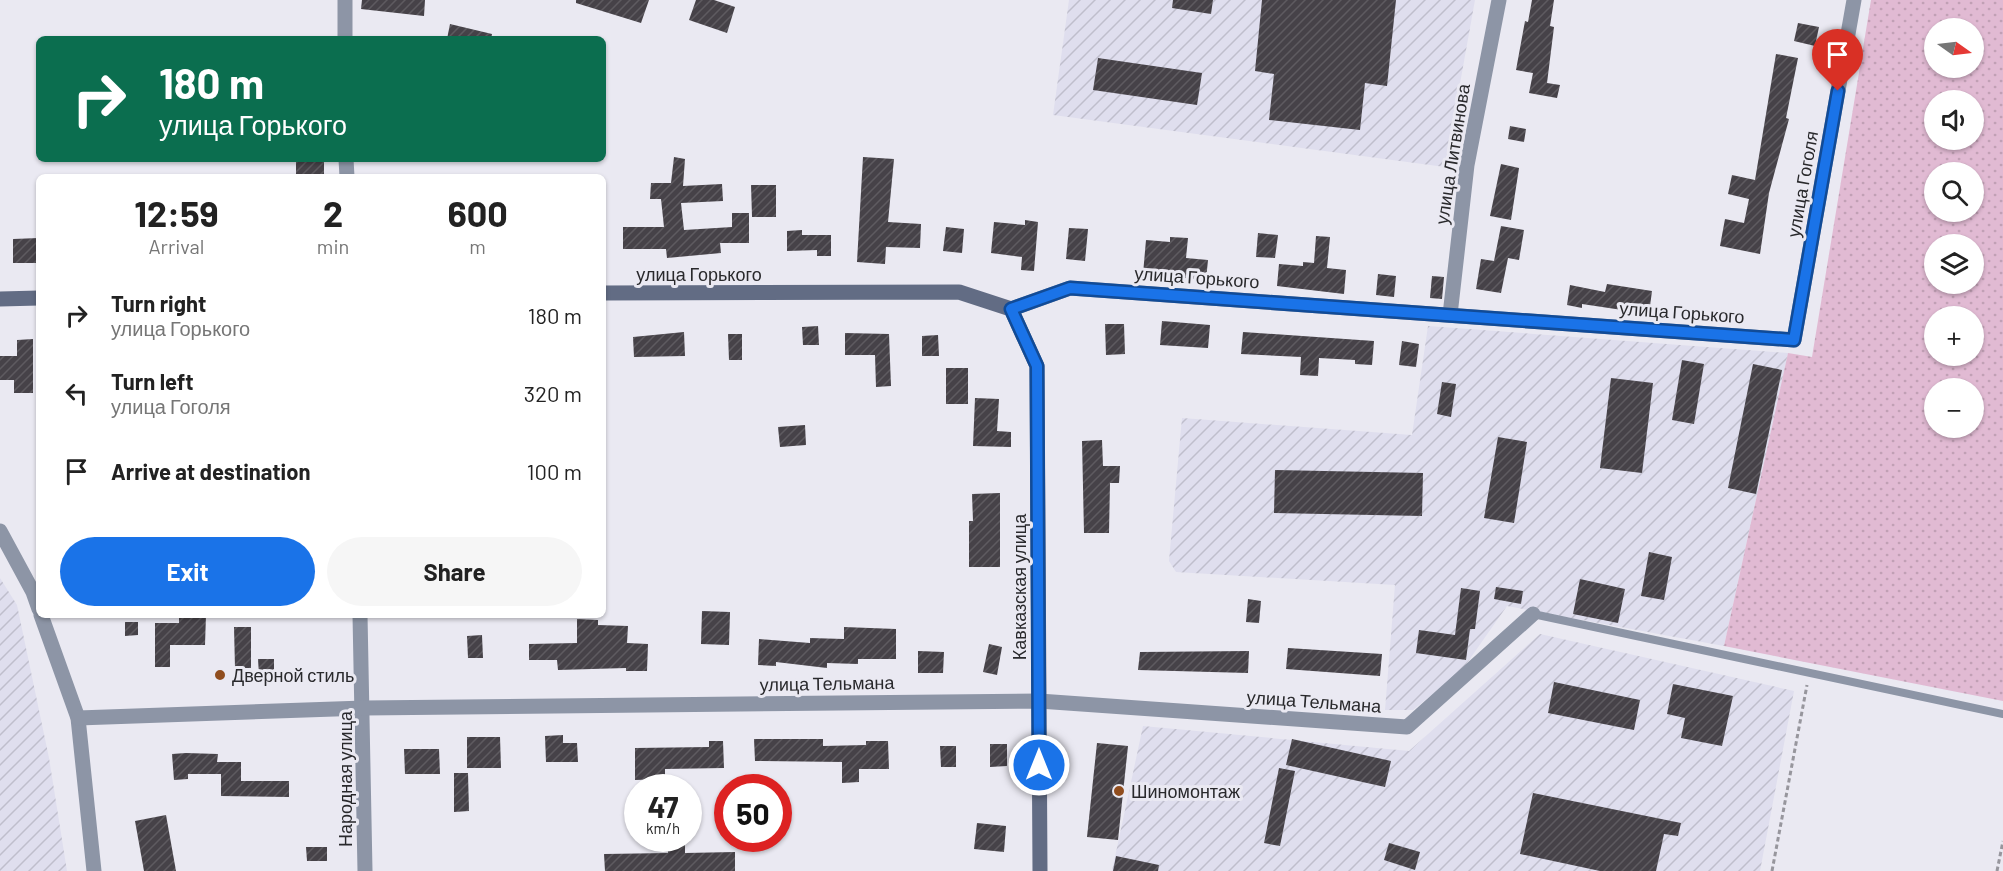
<!DOCTYPE html>
<meta charset="utf-8">
<style>
:root{--surface:#fff;--page:#f6f6f6;--text:#222;--muted:#767676;--accent:#1a73e8}
body{margin:0;font-family:Barlow,sans-serif;background:var(--page);color:var(--text);height:100vh;display:flex;flex-direction:column;font-size:22px;white-space:nowrap}
*{box-sizing:border-box;margin:0}
p{font-size:20px;color:var(--muted)}
.icon{flex:none;width:33px;height:33px;fill:none;stroke:currentColor;stroke-width:2;stroke-linecap:round;stroke-linejoin:round}
.map{position:relative;flex:1;overflow:hidden}
.details{position:absolute;left:36px;top:174px;width:570px;height:444px;display:flex;flex-direction:column;background:var(--surface);border-radius:9px;box-shadow:0 2px 4px #0004}
.details>*{flex:none}
.hud{position:absolute;left:36px;top:36px;width:570px;height:126px;border-radius:9px;box-shadow:0 2px 4px #0004;background:#0b6e4f;color:#fff;overflow:hidden}
.needle{width:39px;rotate:104deg}
.controls{position:absolute;left:1924px;top:18px;display:grid;gap:12px}
.controls a{display:grid;place-items:center;width:60px;height:60px;border-radius:50%;background:var(--surface);box-shadow:0 2px 4px #0004;font-size:30px}
.speed{position:absolute;left:624px;top:774px;display:flex;gap:12px;font-size:30px;font-weight:700;text-align:center}
.speed>*{display:grid;place-content:center;width:78px;height:78px;border-radius:50%;background:var(--surface);box-shadow:0 2px 4px #0004;line-height:1}
.speed small{font-size:15px;font-weight:400}
.speed .limit{border:9px solid #d22;background:#fff;color:#111}
.pin{position:absolute;display:grid;place-items:center;width:51px;height:51px;color:#fff;margin:-62px -26px;border-radius:50% 50% 50% 0;rotate:-45deg;box-shadow:0 0 6px #0007}
.pin .icon{rotate:45deg}
.me{position:absolute;width:66px;margin:-33px;rotate:0deg;stroke-linejoin:round;filter:drop-shadow(0 0 4px #0008)}
.turn{display:flex;align-items:center;gap:21px;height:126px;padding:0 24px;font-size:27px}
.turn .icon{width:78px;height:78px;stroke-width:2.5}
.turn b{display:block;font-size:42px;line-height:51px}
.eta{display:flex;justify-content:space-evenly;align-items:center;height:102px;text-align:center}
.eta b{font-size:36px;font-weight:700;line-height:42px}
.primary-button{display:flex;gap:12px;margin-top:auto;padding:12px 24px}
.primary-button a{flex:1;height:69px;border-radius:36px;background:var(--accent);color:#fff;font-size:24px;font-weight:700;line-height:69px;text-align:center}
.primary-button a+a{background:var(--page);color:var(--text)}
ul{padding:0;list-style:none}
li{display:flex;align-items:center;gap:18px;height:78px;padding:0 24px}
li div{flex:1}
li b{display:block;font-size:22px}
li em{font-style:normal}
.map>svg:first-child{display:block}
.industrial{fill:url(#industrial-furrows)}
.grass{fill:url(#grass-dots);fill-rule:evenodd}
.building{fill:url(#building-hatch)}
.lines{fill:none;stroke-linecap:round;stroke-linejoin:round}
.path{stroke:#97969d;stroke-width:3;stroke-dasharray:4.5 3;stroke-linecap:butt}
.lane{stroke:#8d95a6;stroke-width:8}
.street{stroke:#8d95a6;stroke-width:15}
.secondary{stroke:#626c84;stroke-width:15}
.route-casing{stroke:#114b97;stroke-width:15}
.route{stroke:#1a73e8;stroke-width:10}
.poi-dot{fill:#904d1e;stroke:#eae9f2;stroke-width:2}
.labels{text-anchor:middle;dominant-baseline:central;stroke-width:6;stroke-linejoin:round;paint-order:stroke}
.street-label{font-size:18px;fill:#29292c;stroke:#eae9f2}
.poi-label{font-size:18px;fill:#29292c;stroke:#eae9f2;text-anchor:start}
</style>
<div class="map">
<svg width="2003" height="871" viewBox="0 0 2003 871">
<defs>
<pattern id="industrial-furrows" width="10" height="10" patternUnits="userSpaceOnUse" patternTransform="scale(1.5)"><rect width="10" height="10" fill="#dfdeee"/><path d="M-1 1l2-2M0 10L10 0M9 11l2-2" fill="none" stroke="#bfbecc"/></pattern>
<pattern id="grass-dots" width="8" height="8" patternUnits="userSpaceOnUse" patternTransform="scale(1.5)"><rect width="8" height="8" fill="#e1bad3"/><path d="M2 2h.1M6 6h.1" fill="none" stroke="#c1a0b5" stroke-width="1.8" stroke-linecap="round"/></pattern>
<pattern id="building-hatch" width="6" height="6" patternUnits="userSpaceOnUse" patternTransform="scale(1.5)"><rect width="6" height="6" fill="#464248"/><path d="M-1 1l2-2M0 6l6-6M5 7l2-2" fill="none" stroke="#5e5b60"/></pattern>
</defs>
<rect width="100%" height="100%" fill="#eae9f2"/>
<g class="industrial">
<path d="M1069,0H1475L1445,167L1053,115Z"/>
<path d="M1428,326L1788,353L1724,646L1507,606L1462,670L1413,710H1385L1395,585L1176,572L1169,561L1182,418L1412,435Z"/>
<path d="M0,578L17,605L49,758L67,871H0Z"/>
<path d="M1540,634L1794,691L1760,871H1112L1143,726L1409,751Z"/>
</g>
<path class="grass" d="M1871,0H2003V701L1724,646L1788,353L1812,357ZM1935,28H1974V68H1935ZM1974,100V140H1935V100ZM1974,172V212H1935V172ZM1935,244H1974V284H1935ZM1974,316V356H1935V316ZM1974,388V428H1935V388Z"/>
<g class="building">
<path d="M362,0H425L424,16L361,9Z"/>
<path d="M576,0H649L641,23L576,3Z"/>
<path d="M696,0H714L735,7L727,33L689,20Z"/>
<path d="M1173,0H1213L1211,14L1172,8Z"/>
<path d="M1262,0H1396L1387,86L1365,83L1360,130L1269,120L1274,74L1255,71Z"/>
<path d="M1532,0H1554L1550,26L1554,27L1547,83L1560,85L1557,98L1529,93L1533,73L1516,70L1525,21L1528,22Z"/>
<path d="M1798,23L1819,27L1815,46L1794,41Z"/>
<path d="M450,24L492,34L491,39H447Z"/>
<path d="M1776,54L1798,58L1786,118L1789,119L1769,193L1760,254L1720,246L1725,219L1744,223L1749,199L1728,194L1732,175L1755,180Z"/>
<path d="M1098,58L1202,73L1197,105L1093,90Z"/>
<path d="M1510,126L1526,129L1524,142L1508,139Z"/>
<path d="M674,157L685,159L683,186L722,184L723,201L681,203L684,230L732,227V213H749V243H720L721,253L667,258L666,249H623V227H664L661,199H650L651,183H671Z"/>
<path d="M863,157L894,159L888,222L921,224L920,248L886,247L885,264L857,262Z"/>
<rect x="296" y="161" width="28" height="16"/>
<path d="M1501,164L1519,168L1511,220L1490,216Z"/>
<path d="M751,185H776V217H752Z"/>
<path d="M1025,220L1038,222L1034,271L1021,270L1022,257L991,253L994,222L1025,225Z"/>
<path d="M1501,226L1524,230L1519,260L1508,258L1501,293L1476,289L1481,259L1494,261Z"/>
<path d="M946,227L964,229L962,253L943,251Z"/>
<path d="M1069,228L1088,229L1085,261L1066,259Z"/>
<path d="M802,230V235H831V256H817V250L787,251V231Z"/>
<path d="M1258,233L1278,235L1275,258L1256,257Z"/>
<path d="M1316,236L1330,237L1327,268L1346,270L1344,294L1277,286L1279,264L1303,266V262L1314,263Z"/>
<path d="M1170,237L1188,238L1186,258L1208,260L1206,280L1143,274L1146,240L1170,242Z"/>
<path d="M39,238V263H13V239Z"/>
<path d="M1378,274L1396,276L1394,297L1376,295Z"/>
<path d="M1432,276L1444,277L1442,299L1430,298Z"/>
<path d="M1607,284L1652,291L1649,314L1582,304V308L1567,305L1570,285L1605,292Z"/>
<path d="M1162,321L1210,325L1208,348L1160,345Z"/>
<path d="M1105,324H1124L1125,354L1106,355Z"/>
<path d="M818,326L819,345H803L802,327Z"/>
<path d="M684,332L685,356L634,357L633,337Z"/>
<path d="M1243,332L1374,341L1372,365L1355,364V360L1319,358L1318,376L1300,375L1301,357L1241,354Z"/>
<path d="M845,333L889,334L891,386L876,387L875,355H845Z"/>
<path d="M728,334H742V360H729Z"/>
<path d="M938,335L939,356H922V336Z"/>
<path d="M33,339V393H14V380H0V356H17V340Z"/>
<path d="M1402,341L1419,344L1416,367L1399,365Z"/>
<path d="M1682,360L1704,364L1694,424L1672,420Z"/>
<path d="M1753,364L1782,370L1756,494L1728,488Z"/>
<rect x="946" y="368" width="22" height="36"/>
<path d="M1611,378L1653,383L1642,473L1600,468Z"/>
<path d="M1442,382L1456,384L1451,417L1437,414Z"/>
<path d="M975,398L999,399L997,431L1011,432V447L973,446Z"/>
<path d="M805,425L806,445L780,447L778,427Z"/>
<path d="M1498,437L1527,442L1514,523L1484,518Z"/>
<path d="M1102,440L1103,466H1120L1119,483H1110L1109,533H1084L1082,441Z"/>
<path d="M1275,470L1423,473L1422,516L1274,513Z"/>
<path d="M1000,493V567H969V521H973L972,494Z"/>
<path d="M1649,552L1672,557L1664,600L1641,596Z"/>
<path d="M1580,579L1625,589L1618,623L1573,614Z"/>
<path d="M1496,587L1523,591L1521,604L1494,599Z"/>
<path d="M1461,588L1480,591L1475,629H1470L1466,660L1416,653L1419,630L1455,635Z"/>
<path d="M1248,599L1261,601L1259,623L1246,622Z"/>
<path d="M702,611L730,612L729,645L701,644Z"/>
<path d="M179,615H206L205,645H170V667H155V623H179Z"/>
<path d="M577,619L598,620V625L628,626L627,643L648,644L647,671H626V668L558,670L557,660H529V644L577,643Z"/>
<path d="M125,622H138V635L125,636Z"/>
<path d="M234,627H251V668H235Z"/>
<path d="M844,627L896,629V659H858V664L827,663V668L776,662V666L758,665L759,639L810,643V638L844,639Z"/>
<path d="M482,635L483,658H468L467,636Z"/>
<path d="M989,644L1002,647L997,675L983,672Z"/>
<path d="M1288,648L1382,654L1380,676L1286,669Z"/>
<path d="M918,651L944,652L943,673H918Z"/>
<path d="M1249,651L1248,673L1138,670L1140,652Z"/>
<path d="M258,659H274V675H259Z"/>
<path d="M1554,682L1640,700L1634,730L1548,713Z"/>
<path d="M1673,684L1733,696L1722,746L1681,738L1685,718L1667,714Z"/>
<path d="M563,735V743H577L578,762H546L545,736Z"/>
<path d="M467,737H500L501,768H467Z"/>
<path d="M754,739H823V746L866,745V741H888L889,769H859V782L842,783V762L755,761Z"/>
<path d="M1292,739L1391,761L1385,787L1286,765Z"/>
<path d="M709,741H723L724,768L665,769V779L635,780V748L709,747Z"/>
<path d="M1097,743L1128,746L1118,840L1087,837Z"/>
<path d="M990,744H1007V766L990,767Z"/>
<path d="M940,746H956V767H941Z"/>
<path d="M404,749H439L440,774H405Z"/>
<path d="M186,753L218,754L217,762H241V781H289V797L221,796V774H188V779L174,780L172,754Z"/>
<path d="M1279,768L1295,771L1280,846L1264,843Z"/>
<path d="M454,773H468L469,811L454,812Z"/>
<path d="M1533,793L1681,823L1678,836L1664,834L1656,871H1600L1520,854Z"/>
<path d="M166,815L176,871H144L135,821Z"/>
<path d="M977,823L1006,826L1004,852L974,849Z"/>
<path d="M668,838H685V853L735,852V871H605L604,854L668,853Z"/>
<path d="M1389,843L1420,852L1415,870L1384,860Z"/>
<path d="M306,847H327V861H307Z"/>
<path d="M1116,856L1159,865L1158,871H1113Z"/>
</g>
<g class="lines">
<g class="path">
<path d="M1772,871L1807,685"/>
<path d="M1997,871L2003,841"/>
</g>
<path class="lane" d="M1533,614L2003,714"/>
<g class="street">
<path d="M345,0V39"/>
<path d="M346,159L347,177"/>
<path d="M1011,309L1070,288L1794,340L1854,0"/>
<path d="M1450,315L1467,165L1499,0"/>
<path d="M0,531L33,592L39,609"/>
<path d="M41,615L78,718L94,871"/>
<path d="M360,615L365,871"/>
<path d="M78,718L364,708L1039,701L1407,727L1533,614"/>
</g>
<g class="secondary">
<path d="M603,293L959,292L1011,309L1037,366L1040,871"/>
<path d="M0,299L39,298"/>
</g>
</g>
<g class="lines">
<defs>
<path id="route" d="M1039,765L1037,366L1011,309L1070,288L1794,340L1838,91"/>
</defs>
<use href="#route" class="route-casing"/>
<use href="#route" class="route"/>
</g>
<g class="poi-dot">
<circle cx="220" cy="675" r="6"/>
<circle cx="1119" cy="791" r="6"/>
</g>
<g class="labels">
<g class="street-label">
<text transform="translate(1452 154) rotate(-81)">улица Литвинова</text>
<text transform="translate(1802 184) rotate(-80)">улица Гоголя</text>
<text x="699" y="274">улица Горького</text>
<text transform="translate(1197 277) rotate(4)">улица Горького</text>
<text transform="translate(1682 312) rotate(4)">улица Горького</text>
<text transform="translate(1019 587) rotate(-90)">Кавказская улица</text>
<text transform="translate(827 683) rotate(-1)">улица Тельмана</text>
<text transform="translate(1314 701) rotate(4)">улица Тельмана</text>
<text transform="translate(345 779) rotate(-90)">Народная улица</text>
</g>
<g class="poi-label">
<text x="232" y="675">Дверной стиль</text>
<text x="1131" y="791">Шиномонтаж</text>
</g>
</g>
</svg>
<div class="controls">
<a><svg class="needle" viewBox="-14 -14 28 28"><path d="M0-13l5 13h-10z" fill="#e53935"/><path d="M0 13l5-13h-10z" fill="#767676"/></svg></a>
<a><svg class="icon" aria-label="sound" viewBox="0 0 24 24"><path d="M4 9h4l5-4v14l-5-4H4zM17 9q2 3 0 6"/></svg></a>
<a><svg class="icon" aria-label="search" viewBox="0 0 24 24"><circle cx="10" cy="10" r="6"/><path d="M15 15l6 6"/></svg></a>
<a><svg class="icon" aria-label="layers" viewBox="0 0 24 24"><path d="M12 4l9 5-9 5-9-5zM3 14l9 5 9-5"/></svg></a>
<a>+</a>
<a>−</a>
</div>
<div class="speed"><div>47<small>km/h</small></div><div class="limit">50</div></div>
<div class="pin" style="left:1838px;top:91px;background:#d93025"><svg class="icon" aria-label="arrive" viewBox="0 0 24 24"><path d="M6 21V4h12l-3 4 3 4H6"/></svg></div>
<svg class="me" style="left:1039px;top:765px" viewBox="-20 -20 40 40"><circle r="17" fill="#1a73e8" stroke="#fff" stroke-width="3"/><path d="M0-11L8 9 0 5-8 9z" fill="#fff"/></svg>
<div class="hud">
<div class="turn"><svg class="icon" aria-label="right" viewBox="0 0 24 24"><path d="M7 20v-9h11M14 6l5 5-5 5"/></svg><div><b>180 m</b>улица Горького</div></div>
</div>
<section class="details">
<div class="eta">
<div><b>12:59</b><p>Arrival</p></div>
<div><b>2</b><p>min</p></div>
<div><b>600</b><p>m</p></div>
</div>
<ul>
<li><svg class="icon" aria-label="right" viewBox="0 0 24 24"><path d="M7 20v-9h11M14 6l5 5-5 5"/></svg><div><b>Turn right</b><p>улица Горького</p></div><em>180 m</em></li>
<li><svg class="icon" aria-label="left" viewBox="0 0 24 24"><path d="M17 20v-9H6M10 6l-5 5 5 5"/></svg><div><b>Turn left</b><p>улица Гоголя</p></div><em>320 m</em></li>
<li><svg class="icon" aria-label="arrive" viewBox="0 0 24 24"><path d="M6 21V4h12l-3 4 3 4H6"/></svg><div><b>Arrive at destination</b></div><em>100 m</em></li>
</ul>
<div class="primary-button"><a>Exit</a><a>Share</a></div>
</section>
</div>
